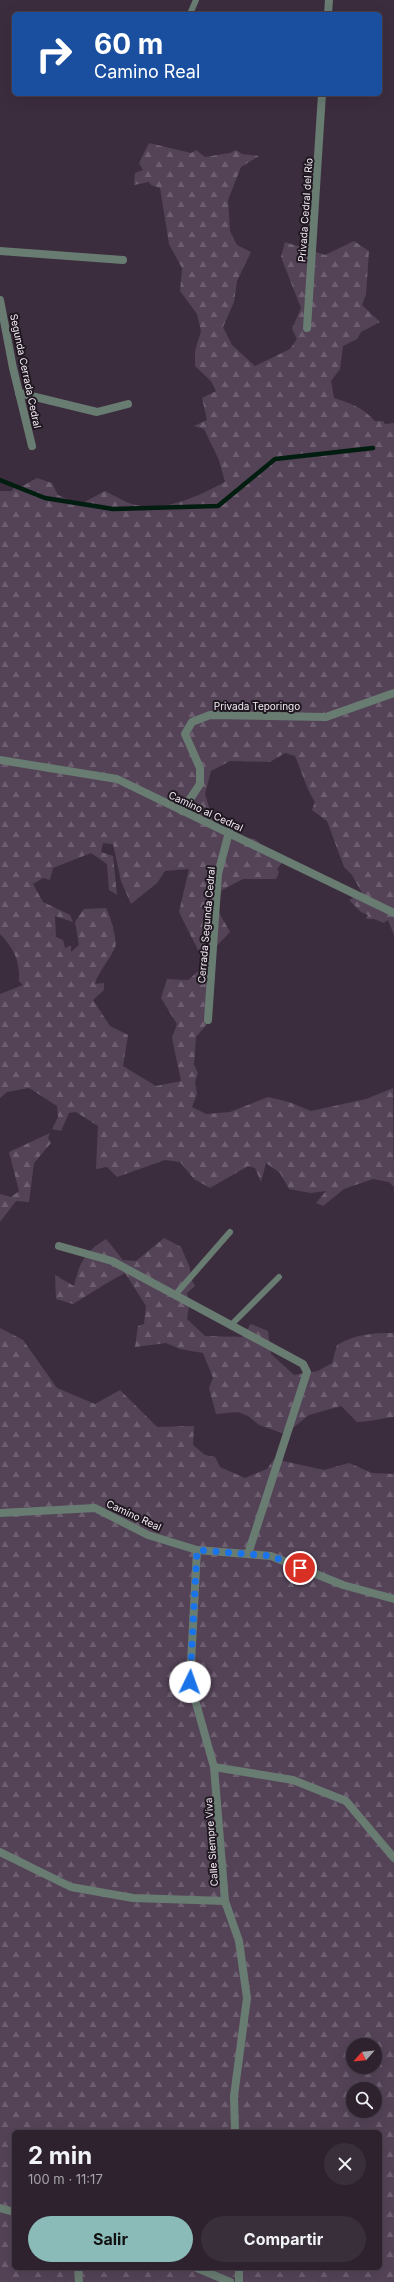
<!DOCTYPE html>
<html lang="es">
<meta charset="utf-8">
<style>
:root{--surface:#2d222e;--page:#392f3a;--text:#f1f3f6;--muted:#a7a4aa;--line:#483f4a;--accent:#8bbbb9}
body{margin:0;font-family:Inter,sans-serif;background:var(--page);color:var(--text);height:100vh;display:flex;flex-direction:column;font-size:15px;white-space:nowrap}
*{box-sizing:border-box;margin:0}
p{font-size:13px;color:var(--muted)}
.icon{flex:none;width:22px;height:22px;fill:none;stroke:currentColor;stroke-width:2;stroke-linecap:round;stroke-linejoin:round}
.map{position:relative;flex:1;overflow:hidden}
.side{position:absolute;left:12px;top:2130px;width:370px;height:140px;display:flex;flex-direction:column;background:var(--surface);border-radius:6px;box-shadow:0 4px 16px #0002,0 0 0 1px var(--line)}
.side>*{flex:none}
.guide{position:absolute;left:12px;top:12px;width:370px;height:84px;border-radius:6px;box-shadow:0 4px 16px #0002,0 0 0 1px var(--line);background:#1a4fa0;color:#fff;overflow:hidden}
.needle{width:26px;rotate:243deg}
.controls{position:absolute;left:346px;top:2038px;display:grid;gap:8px}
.controls a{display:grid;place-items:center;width:36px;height:36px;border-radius:50%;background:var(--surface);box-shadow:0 4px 16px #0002,0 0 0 1px var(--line);font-size:20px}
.pin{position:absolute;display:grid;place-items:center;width:34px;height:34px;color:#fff;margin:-17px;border:2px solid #fff;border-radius:50%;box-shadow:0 1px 4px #0007}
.me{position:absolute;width:44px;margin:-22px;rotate:3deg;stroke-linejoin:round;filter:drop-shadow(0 0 3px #0008)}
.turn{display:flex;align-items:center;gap:14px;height:84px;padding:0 16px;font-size:18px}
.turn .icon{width:52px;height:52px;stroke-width:2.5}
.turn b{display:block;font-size:28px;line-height:34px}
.round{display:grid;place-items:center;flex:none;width:42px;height:42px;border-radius:21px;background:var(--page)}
.summary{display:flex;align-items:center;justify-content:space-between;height:68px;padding:0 16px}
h1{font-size:24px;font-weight:700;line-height:30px}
.action{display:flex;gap:8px;margin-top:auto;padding:8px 16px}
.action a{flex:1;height:46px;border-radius:24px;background:var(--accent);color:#111;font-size:16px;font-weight:700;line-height:46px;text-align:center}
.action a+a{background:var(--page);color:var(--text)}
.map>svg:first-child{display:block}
.forest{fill:url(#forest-firs);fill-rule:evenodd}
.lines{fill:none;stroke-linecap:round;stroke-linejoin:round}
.stream{stroke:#001d10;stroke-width:4.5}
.service{stroke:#697c72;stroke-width:6}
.minor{stroke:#697c72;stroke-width:8}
.route{stroke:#1a73e8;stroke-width:7;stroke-dasharray:0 12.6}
.labels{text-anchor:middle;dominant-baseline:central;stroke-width:4;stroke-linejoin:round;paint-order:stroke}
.street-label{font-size:10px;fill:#f5ebf6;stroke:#1f1820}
</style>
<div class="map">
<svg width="394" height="2282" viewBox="0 0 394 2282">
<defs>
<pattern id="forest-firs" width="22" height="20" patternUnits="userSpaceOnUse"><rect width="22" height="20" fill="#544357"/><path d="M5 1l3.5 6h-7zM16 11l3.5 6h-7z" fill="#6d5e70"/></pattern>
</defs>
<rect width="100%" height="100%" fill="#3c2d3e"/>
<g class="forest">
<path d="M149,143L191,153L196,150L205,157L230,153L236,150L242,154L259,156L241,167L228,200L230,231L237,245L251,252L237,281L234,302L223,327L232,345L255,366L290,349L297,339L292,329L301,308L281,257L285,242L325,255L354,241L369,251L366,294L362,305L380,322L361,332L357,339L343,346L340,369L331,381L334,398C351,403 363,408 375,421H383L385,424L394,423V935L388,920L384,923L374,919H366L368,915L361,912L349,900L362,893L352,875L344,867L327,821L312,810L315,802C306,788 302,772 295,756L285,753L270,762L230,761L211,771L205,794L214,824L245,838L255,839L282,863L277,869L279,872L276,879H243L222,890L217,909L230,932L208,955L199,952L179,912L189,869L165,871L157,883L131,904L121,881L113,844L103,843L101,852L113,856L117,895L109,890L107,864L91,853L53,868L50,880L43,878L33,884L43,902L70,915L73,922L55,916L56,937L63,940L65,948L71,946V952L79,945L75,922L84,909L106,908C110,915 118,941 115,948C110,958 102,968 97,978L95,984L104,983V990L93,1000L110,1026L128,1035L123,1066L156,1086L181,1081L172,1038L177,1024L161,998L167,979L188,980L208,963L207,990L212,1018L196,1037L194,1065L198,1073L195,1082L197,1094L192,1107L206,1114L230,1112L268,1097L289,1102L311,1111L366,1099L393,1088L394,1187L389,1182L373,1179L344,1189L323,1206L316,1203L326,1191L311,1193L289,1189L280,1173L266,1163L261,1182L255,1168L248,1166L210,1188L194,1179L180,1162L165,1160L117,1177L107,1167L96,1169L98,1126L76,1112L69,1113L61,1131L52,1129L58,1117L57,1106L29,1088L7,1092L0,1098V994L23,985L19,981C20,960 14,949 0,934V491H12L14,486L19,488L37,478L52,483L58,495L79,505L105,491C115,496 126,503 136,505C166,512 198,496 225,482L219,460L204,429L194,426L207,420L202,398L216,391L211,381L195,366V351L201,331L197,314L180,291L182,268L169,244L160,188L151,185L149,182L134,185L135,173L143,170L139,163Z"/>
<path d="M50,1133L48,1138L51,1143L34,1163L29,1202L16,1201L0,1222V1194L11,1197L19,1191L9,1152Z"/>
<path d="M164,1238L181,1247L190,1268V1277L195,1286L187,1293L189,1305L187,1319L205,1336L242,1337L251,1324L268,1331L271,1354L294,1375L318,1371L332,1363L337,1345C356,1334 372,1333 394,1333V1417C381,1418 370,1422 357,1422L341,1406L309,1415L285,1434L259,1425L248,1416L238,1412L216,1414L209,1388L213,1378L203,1353L180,1349L166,1343L135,1347L138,1326L144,1324L146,1306L125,1273C106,1283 91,1293 73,1304L56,1299L55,1275L74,1286C80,1262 84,1253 106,1239L123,1260L136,1261Z"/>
<path d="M0,1328L23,1340L57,1388L95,1404L120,1390L157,1427L194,1426L193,1445L205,1455L215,1457L220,1467L245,1478L267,1469L274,1459L324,1470L349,1463L372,1473L394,1474V2282H0ZM353,2045H375V2067H353ZM353,2089H375V2111H353ZM14,2132H380V2268H14Z"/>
</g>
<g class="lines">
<path class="stream" d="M0,480L45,498L113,509L218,506L275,459L373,448"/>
<g class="service">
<path d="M190,14L196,0"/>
<path d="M175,1295L230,1232"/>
<path d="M231,1325L279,1277"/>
</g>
<g class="minor">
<path d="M328,14L329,0"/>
<path d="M0,251L123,260"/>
<path d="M0,300L13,368L32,446"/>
<path d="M307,328L322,94"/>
<path d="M19,393L97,412L128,404"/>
<path d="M0,760L117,779L394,913"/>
<path d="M182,811L200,784V768L185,734L192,722L210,715L326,717L394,693"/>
<path d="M208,1020L218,874L229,832"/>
<path d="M59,1246L112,1261L303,1364L307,1372L248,1554"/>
<path d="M0,1513L95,1508L148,1535L197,1550L271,1556L343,1585L394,1599"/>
<path d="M197,1550L190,1682L214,1767L225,1901L239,1941L247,1998L234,2096L235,2132"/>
<path d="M214,1767L293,1780L346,1801L394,1858"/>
<path d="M0,1852L71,1887L133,1898L225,1901"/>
<path d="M0,2208L14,2212"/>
<path d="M78,2268L79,2282"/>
<path d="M197,2268L230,2282"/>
<path d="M239,2268V2282"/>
</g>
</g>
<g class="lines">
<path class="route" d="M190,1682L197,1550L272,1556L300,1568"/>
</g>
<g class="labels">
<g class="street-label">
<text transform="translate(305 210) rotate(-86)">Privada Cedral del Río</text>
<text transform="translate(26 371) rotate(78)">Segunda Cerrada Cedral</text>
<text x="257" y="706">Privada Teporingo</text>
<text transform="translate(206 811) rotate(25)">Camino al Cedral</text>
<text transform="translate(206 925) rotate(-85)">Cerrada Segunda Cedral</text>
<text transform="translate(134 1515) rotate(25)">Camino Real</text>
<text transform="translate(211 1842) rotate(-94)">Calle Siempre Viva</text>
</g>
</g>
</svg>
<div class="controls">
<a><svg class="needle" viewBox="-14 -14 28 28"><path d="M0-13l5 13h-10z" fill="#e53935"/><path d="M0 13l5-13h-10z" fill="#a7a4aa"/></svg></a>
<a><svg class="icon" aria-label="search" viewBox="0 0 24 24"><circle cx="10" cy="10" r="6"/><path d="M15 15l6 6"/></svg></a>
</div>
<div class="pin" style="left:300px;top:1568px;background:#d93025"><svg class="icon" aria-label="arrive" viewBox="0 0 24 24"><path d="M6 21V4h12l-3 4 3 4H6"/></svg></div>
<svg class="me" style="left:190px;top:1682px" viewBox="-20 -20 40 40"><circle r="19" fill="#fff"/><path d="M0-13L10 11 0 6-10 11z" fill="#1a73e8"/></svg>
<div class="guide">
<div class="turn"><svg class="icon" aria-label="right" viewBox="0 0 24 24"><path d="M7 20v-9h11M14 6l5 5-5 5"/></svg><div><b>60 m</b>Camino Real</div></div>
</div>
<section class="side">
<div class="summary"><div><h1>2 min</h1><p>100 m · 11:17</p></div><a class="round"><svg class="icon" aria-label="close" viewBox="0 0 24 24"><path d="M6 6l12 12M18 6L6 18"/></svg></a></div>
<div class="action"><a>Salir</a><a>Compartir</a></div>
</section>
</div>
